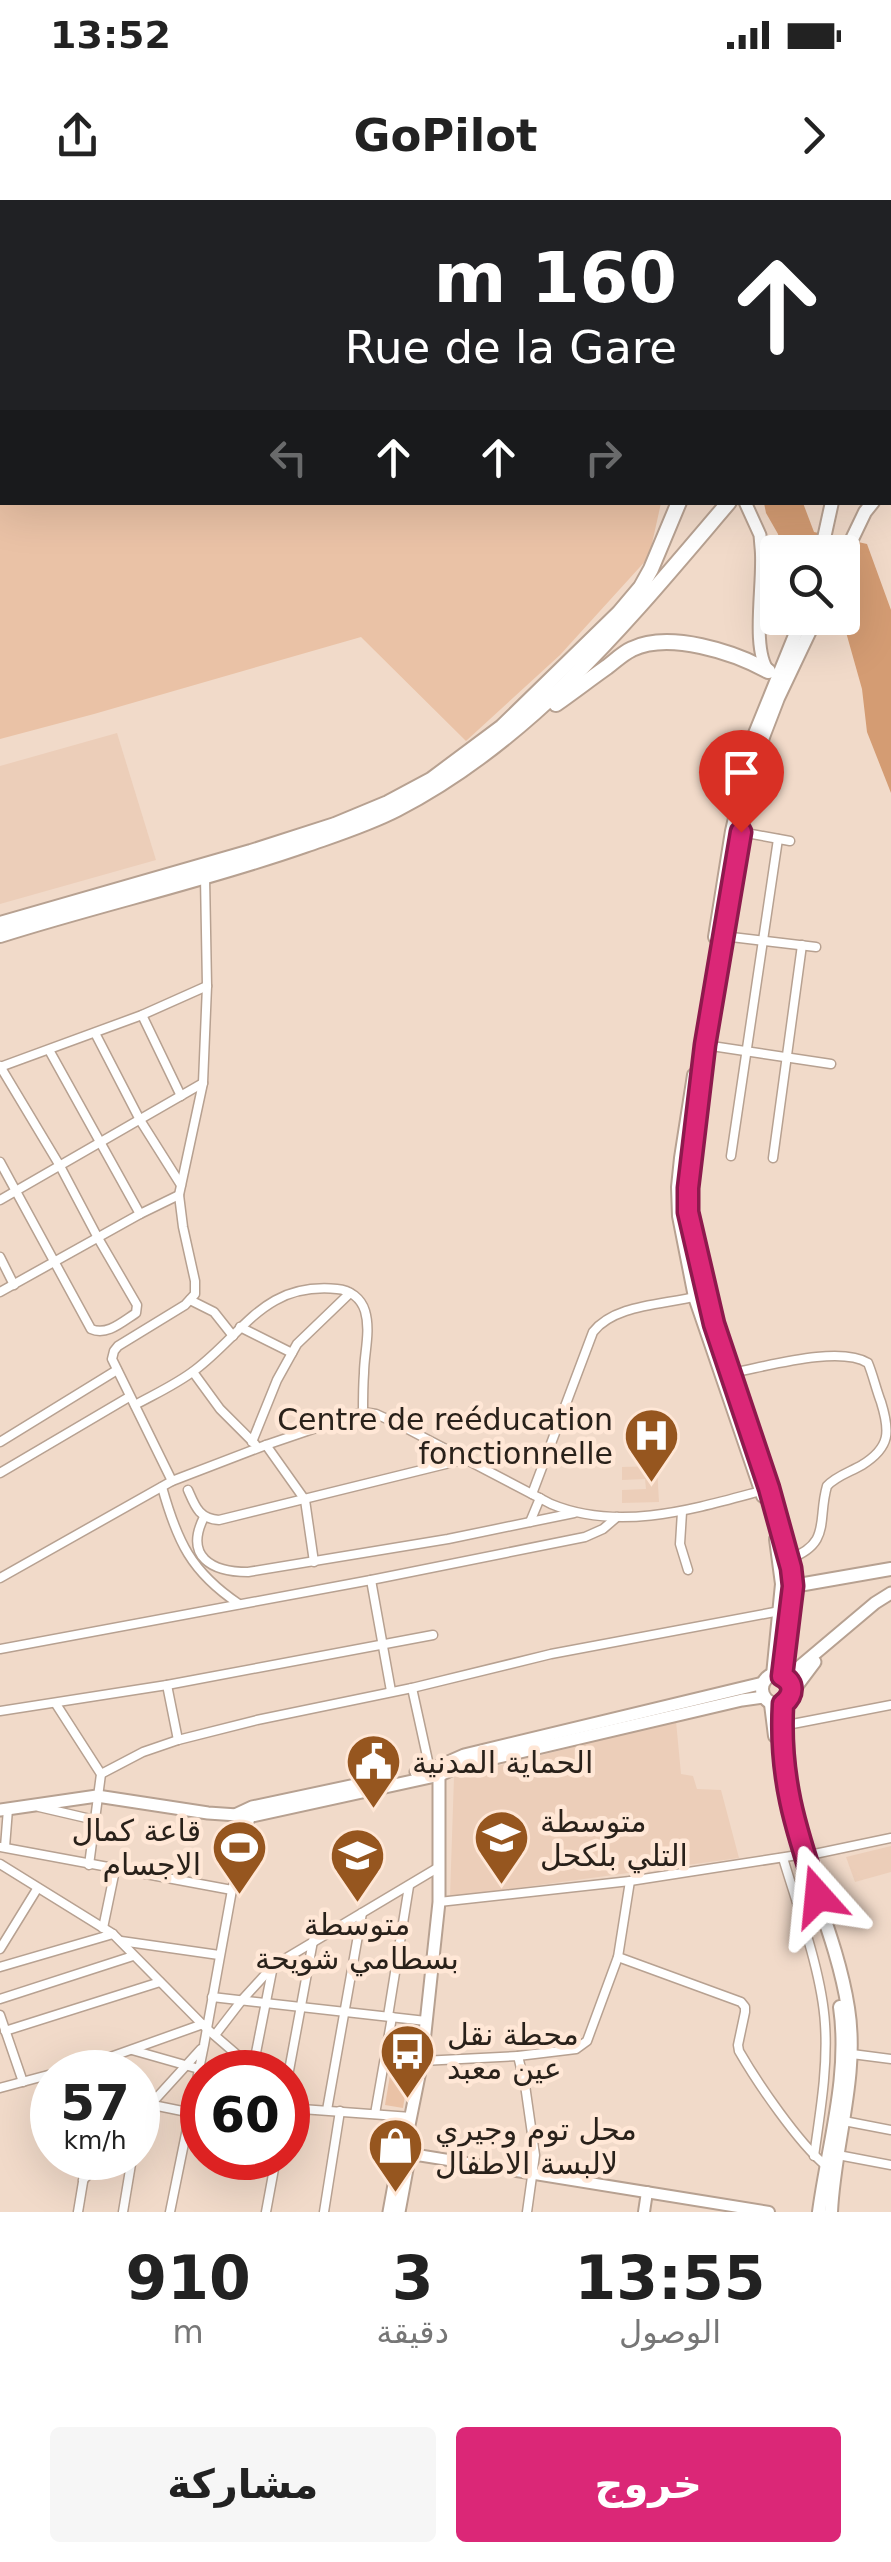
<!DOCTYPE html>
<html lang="ar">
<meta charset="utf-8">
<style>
:root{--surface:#fff;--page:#f6f6f6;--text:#222;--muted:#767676;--accent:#db2777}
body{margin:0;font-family:"DejaVu Sans",Cairo,sans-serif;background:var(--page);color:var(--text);direction:rtl;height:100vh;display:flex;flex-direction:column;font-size:38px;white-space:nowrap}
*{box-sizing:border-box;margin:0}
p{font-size:32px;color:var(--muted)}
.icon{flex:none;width:55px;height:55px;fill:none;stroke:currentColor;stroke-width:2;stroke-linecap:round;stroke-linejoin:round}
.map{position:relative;height:2012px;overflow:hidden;direction:ltr}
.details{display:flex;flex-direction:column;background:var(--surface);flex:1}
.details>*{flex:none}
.top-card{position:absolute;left:0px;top:0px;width:892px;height:305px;box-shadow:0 10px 40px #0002;direction:rtl;background:#202124;color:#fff;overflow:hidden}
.buttons{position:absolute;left:760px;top:335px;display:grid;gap:20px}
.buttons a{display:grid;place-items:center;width:100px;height:100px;border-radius:10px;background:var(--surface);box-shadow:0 10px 40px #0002;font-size:50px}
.speed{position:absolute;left:30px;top:1850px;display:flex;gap:20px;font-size:50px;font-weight:700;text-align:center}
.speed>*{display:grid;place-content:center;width:130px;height:130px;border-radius:50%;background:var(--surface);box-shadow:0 10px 40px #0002;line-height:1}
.speed small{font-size:25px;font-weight:400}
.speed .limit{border:15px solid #d22;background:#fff;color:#111}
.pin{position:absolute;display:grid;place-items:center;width:85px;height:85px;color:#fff;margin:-102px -42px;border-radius:50% 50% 50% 0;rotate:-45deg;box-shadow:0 0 10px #0007}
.pin .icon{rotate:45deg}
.me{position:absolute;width:110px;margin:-55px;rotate:342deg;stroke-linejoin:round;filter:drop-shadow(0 0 8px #0008)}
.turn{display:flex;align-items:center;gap:35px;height:210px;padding:0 50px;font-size:45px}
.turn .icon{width:130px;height:130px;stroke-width:2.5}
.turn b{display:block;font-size:70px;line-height:85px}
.lanes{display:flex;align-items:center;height:95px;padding:0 50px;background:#0003;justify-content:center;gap:50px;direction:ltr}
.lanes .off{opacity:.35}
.eta{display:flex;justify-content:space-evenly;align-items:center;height:170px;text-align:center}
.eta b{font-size:60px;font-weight:700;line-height:70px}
.cta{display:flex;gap:20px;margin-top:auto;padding:20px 50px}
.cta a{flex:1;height:115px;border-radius:10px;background:var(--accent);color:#fff;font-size:40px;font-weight:700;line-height:115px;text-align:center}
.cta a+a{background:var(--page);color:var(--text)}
.status{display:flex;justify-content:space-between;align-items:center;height:70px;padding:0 50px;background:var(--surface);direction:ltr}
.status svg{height:28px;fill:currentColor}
header{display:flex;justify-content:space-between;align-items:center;height:130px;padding:0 50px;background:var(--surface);font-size:45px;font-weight:700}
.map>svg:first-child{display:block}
.built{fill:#ecceb9}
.green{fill:#eac2a6}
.water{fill:#d49c73}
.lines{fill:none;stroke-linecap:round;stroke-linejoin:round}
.minor-casing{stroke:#b7a191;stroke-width:11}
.tertiary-casing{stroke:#b7a191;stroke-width:14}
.secondary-casing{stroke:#b7a191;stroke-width:15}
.primary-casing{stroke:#b7a191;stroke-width:16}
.trunk-casing{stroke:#b7a191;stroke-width:18}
.minor{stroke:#fff;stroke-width:8}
.tertiary{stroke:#fff;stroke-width:10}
.secondary{stroke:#fff;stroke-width:11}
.primary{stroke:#fff;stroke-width:12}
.trunk{stroke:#fff;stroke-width:14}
.route-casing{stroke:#8e194d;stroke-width:25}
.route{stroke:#db2777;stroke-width:18}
.labels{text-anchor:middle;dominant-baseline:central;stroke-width:9;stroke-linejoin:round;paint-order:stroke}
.poi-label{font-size:30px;fill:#29211a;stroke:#ffe7d6;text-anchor:start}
</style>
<div class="status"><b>13:52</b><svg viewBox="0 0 49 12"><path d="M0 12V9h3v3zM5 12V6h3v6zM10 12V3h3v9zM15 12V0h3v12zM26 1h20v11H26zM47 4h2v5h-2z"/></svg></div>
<header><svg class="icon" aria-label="forward" viewBox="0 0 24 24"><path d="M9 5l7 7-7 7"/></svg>GoPilot<svg class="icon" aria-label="share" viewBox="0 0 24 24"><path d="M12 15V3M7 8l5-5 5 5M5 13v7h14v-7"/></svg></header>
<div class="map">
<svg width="891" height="2012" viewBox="0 0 891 2012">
<rect width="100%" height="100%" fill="#f1dac9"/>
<g class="built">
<path d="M117,533L156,660L0,704V566Z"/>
<path d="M657,1266L659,1302L622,1303V1290L646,1289L645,1279L622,1280V1267Z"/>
<path d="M676,1521L681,1574L693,1576L697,1589L721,1590L739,1658L450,1697L454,1577Z"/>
<path d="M891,1646V1672L855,1682L846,1657Z"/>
</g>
<g class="green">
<path d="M0,0H344L345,2H2V302L661,303L649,357L560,455L466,541L361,437L94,514L0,539Z"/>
<path d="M398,1827L415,1830L403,1908L385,1905Z"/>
</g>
<path class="water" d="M764,303H803L814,332L867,344L891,410V593L867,532L862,489L842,418V352H782L778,334L766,313Z"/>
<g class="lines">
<defs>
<g id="minor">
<path d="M741,632L790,641"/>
<path d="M723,736L816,747"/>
<path d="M142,815L181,896"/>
<path d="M95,833L140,920L181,985"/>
<path d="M705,845L831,864"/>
<path d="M49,850L140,1014"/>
<path d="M0,867L142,815L207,786"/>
<path d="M731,956L778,639"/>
<path d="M773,958L802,745"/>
<path d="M0,962L91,1129C107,1136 122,1122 136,1113L137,1105L98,1038L60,966L0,866"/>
<path d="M0,1000L203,883"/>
<path d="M0,1057L14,1085"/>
<path d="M0,1092L140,1014L179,995"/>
<path d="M190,1100L214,1112L233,1136"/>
<path d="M240,1127L292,1153"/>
<path d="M193,1172L220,1209L255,1244"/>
<path d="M731,1173C765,1167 839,1145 868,1163C873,1175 876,1189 881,1202C890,1231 891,1247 862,1265C850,1272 836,1276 827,1286C817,1320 832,1343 789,1359"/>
<path d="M135,1205C155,1194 177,1184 195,1170C245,1132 264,1082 337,1089C350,1090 361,1098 365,1111C371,1131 364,1154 364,1173C363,1186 363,1199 363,1212"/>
<path d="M0,1242L117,1170"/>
<path d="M252,1242L277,1180L297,1144L350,1093"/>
<path d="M266,1245L305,1300L314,1362"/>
<path d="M0,1273L129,1197"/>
<path d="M172,1281L112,1159L114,1151L118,1146L185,1105L195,1094V1081L183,1027L179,995L203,883L207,786L205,677"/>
<path d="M162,1287C177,1341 191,1372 239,1404"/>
<path d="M188,1290C195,1306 199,1319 219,1320L466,1259"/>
<path d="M532,1294L593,1132C615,1104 664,1105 698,1096"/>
<path d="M682,1312L680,1344L688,1370"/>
<path d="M204,1317C184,1357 212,1372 248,1372L448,1339L574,1313"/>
<path d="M530,1322L540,1298"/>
<path d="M0,1378L172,1281L266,1245L363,1212L376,1214L398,1224L551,1304C619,1332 694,1309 761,1291"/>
<path d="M371,1380L391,1491"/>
<path d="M0,1449L371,1380L585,1337L603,1329L617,1317"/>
<path d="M167,1485L178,1540"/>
<path d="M412,1488L430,1570"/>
<path d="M56,1504L101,1574L89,1665"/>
<path d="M0,1511L167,1485L433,1435"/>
<path d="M782,1526L891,1505"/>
<path d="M101,1574L143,1552L178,1540L257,1520L412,1488L551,1454L780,1411"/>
<path d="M39,1607L95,1620"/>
<path d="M0,1647L232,1690"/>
<path d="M5,1647L8,1609"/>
<path d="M805,1656L891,1638"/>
<path d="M783,1658C798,1708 822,1773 825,1824C828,1868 820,1913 814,1956"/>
<path d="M0,1664L113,1734L206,1828L257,1872"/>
<path d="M439,1702L630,1681L798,1655"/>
<path d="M103,1728L115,1670"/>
<path d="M121,1741L219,1755"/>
<path d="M0,1749L37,1689"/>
<path d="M618,1757L741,1802L745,1807V1812L738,1845L739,1851C758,1884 798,1942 825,1965"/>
<path d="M0,1767L113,1734"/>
<path d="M212,1797L426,1821"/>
<path d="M0,1799L133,1756"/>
<path d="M0,1815L23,1882"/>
<path d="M388,1816L409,1686"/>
<path d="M5,1831L160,1782"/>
<path d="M215,1835L242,1800L273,1766L439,1667"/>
<path d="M132,1850L199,1869L219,1872"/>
<path d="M852,1854L891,1859"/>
<path d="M518,1856L576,1849L587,1841L618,1757L630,1681"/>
<path d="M422,1861L518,1856L525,1885L535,1955L527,2012"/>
<path d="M253,1868L273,1766"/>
<path d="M57,1872L102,1860L203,1824"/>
<path d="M288,1876L313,1741"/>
<path d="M0,1888L52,1874"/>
<path d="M138,1902L202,1915"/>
<path d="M151,1904L201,1849"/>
<path d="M288,1908L411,1917"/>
<path d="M327,1910L362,1713"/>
<path d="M375,1914L392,1817"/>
<path d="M844,1921L891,1930"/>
<path d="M138,1928L142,1903"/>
<path d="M838,1955L891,1965"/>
<path d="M83,1980L105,1958"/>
<path d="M78,2012L87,1958"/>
<path d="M123,2012L132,1958"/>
<path d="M170,2012L204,1845L232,1690L252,1612"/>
<path d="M266,2012L276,1958"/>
<path d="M324,2012L340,1911"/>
</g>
<g id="tertiary">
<path d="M405,1953L769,2012"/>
<path d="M644,2012L647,1992"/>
</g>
<g id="secondary">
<path d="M478,0L480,2"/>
<path d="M745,302L760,335L761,347C765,379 750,449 769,472"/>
<path d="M786,1478L875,1403L891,1393"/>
<path d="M791,1494L815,1462"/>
<path d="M416,1572L430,1570L464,1555L763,1483"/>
<path d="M0,1610L97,1596L208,1613L252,1616L440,1575L460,1566L742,1500L764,1497"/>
<path d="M237,1614L252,1607L379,1580"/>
<path d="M389,2012L400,1952L406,1940L422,1861L439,1702V1569"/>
<path d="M399,2012L410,1953L406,1940"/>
</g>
<g id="primary">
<path d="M821,352L832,302"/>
<path d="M842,360L865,312L873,302"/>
<path d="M715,737L732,631L754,536L802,418"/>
<path d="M694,875L681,958L678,987L679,1016L695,1097L763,1296"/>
<path d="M793,1386L891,1369"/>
<circle cx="777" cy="1489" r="15"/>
<path d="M773,1475L782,1384L776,1339"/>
<path d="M782,1475L793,1386L791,1368L766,1278L715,1124L694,1043L688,1012V988L705,845L741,632L753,575L763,537L778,498L816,418"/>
<path d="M783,1503C781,1537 783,1569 789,1602C803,1672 837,1737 848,1808C859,1877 834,1944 831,2012"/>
<path d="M771,1504L775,1536"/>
<path d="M819,2012C828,1945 850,1876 840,1807"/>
</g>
<g id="trunk">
<path d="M689,0L690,2"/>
<path d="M799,0L800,2"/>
<path d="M890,233L891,234"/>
<path d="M890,286L891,285"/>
<path d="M556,504C573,492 590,479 607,467C615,461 623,453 632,449C669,431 734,452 768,471"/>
<path d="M0,724L251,652L335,625L388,603L431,580L502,527L619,413L641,387L651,369L679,302"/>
<path d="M0,735C101,703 205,680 305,645C336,634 368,624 397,609C533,539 631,417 729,302"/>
</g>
</defs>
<use href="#minor" class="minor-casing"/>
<use href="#tertiary" class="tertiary-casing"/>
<use href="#secondary" class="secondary-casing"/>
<use href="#primary" class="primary-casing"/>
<use href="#trunk" class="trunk-casing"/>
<use href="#minor" class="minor"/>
<use href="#tertiary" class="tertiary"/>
<use href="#secondary" class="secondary"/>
<use href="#primary" class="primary"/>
<use href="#trunk" class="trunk"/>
</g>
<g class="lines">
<defs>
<path id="route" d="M741,632L705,845L688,988V1012L714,1124L769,1288L791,1368L793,1386L782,1476C795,1483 794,1495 783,1504C779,1577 795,1627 818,1696"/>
</defs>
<use href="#route" class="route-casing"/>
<use href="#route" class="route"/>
</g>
<defs>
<symbol id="hospital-pin" viewBox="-11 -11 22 30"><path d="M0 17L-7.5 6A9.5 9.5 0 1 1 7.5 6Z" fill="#96561f" stroke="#ffe7d6"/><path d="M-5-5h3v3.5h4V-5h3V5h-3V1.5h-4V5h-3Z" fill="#fff"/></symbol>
<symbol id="civic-pin" viewBox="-11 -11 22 30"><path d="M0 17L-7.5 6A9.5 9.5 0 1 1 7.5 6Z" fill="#96561f" stroke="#ffe7d6"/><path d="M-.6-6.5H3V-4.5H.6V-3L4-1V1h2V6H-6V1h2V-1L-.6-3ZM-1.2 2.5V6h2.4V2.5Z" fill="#fff"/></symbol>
<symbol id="school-pin" viewBox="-11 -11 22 30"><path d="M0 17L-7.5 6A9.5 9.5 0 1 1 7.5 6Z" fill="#96561f" stroke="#ffe7d6"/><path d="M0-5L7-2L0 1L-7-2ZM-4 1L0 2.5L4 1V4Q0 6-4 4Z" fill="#fff"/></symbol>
<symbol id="stadium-pin" viewBox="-11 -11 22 30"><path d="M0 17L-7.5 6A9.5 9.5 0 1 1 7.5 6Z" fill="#96561f" stroke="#ffe7d6"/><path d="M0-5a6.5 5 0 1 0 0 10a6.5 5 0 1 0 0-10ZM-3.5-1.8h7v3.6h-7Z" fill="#fff"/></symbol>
<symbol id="bus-pin" viewBox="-11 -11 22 30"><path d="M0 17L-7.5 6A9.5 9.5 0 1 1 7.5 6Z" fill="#96561f" stroke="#ffe7d6"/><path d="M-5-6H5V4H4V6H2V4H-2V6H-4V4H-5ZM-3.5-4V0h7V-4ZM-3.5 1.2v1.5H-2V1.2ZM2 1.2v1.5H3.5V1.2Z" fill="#fff"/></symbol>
<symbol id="shop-pin" viewBox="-11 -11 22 30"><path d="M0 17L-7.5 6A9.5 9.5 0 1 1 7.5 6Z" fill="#96561f" stroke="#ffe7d6"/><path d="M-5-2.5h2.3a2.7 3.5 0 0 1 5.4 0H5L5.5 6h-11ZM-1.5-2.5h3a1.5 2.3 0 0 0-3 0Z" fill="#fff"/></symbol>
</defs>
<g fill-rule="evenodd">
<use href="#hospital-pin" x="620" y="1204" width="63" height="86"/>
<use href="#civic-pin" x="342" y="1530" width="63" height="86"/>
<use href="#school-pin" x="470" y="1606" width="63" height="86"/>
<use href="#stadium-pin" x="208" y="1616" width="63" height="86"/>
<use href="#school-pin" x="326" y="1624" width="63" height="86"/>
<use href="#bus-pin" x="376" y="1820" width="63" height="86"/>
<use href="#shop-pin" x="364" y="1914" width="63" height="86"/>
</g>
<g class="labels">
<g class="poi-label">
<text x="613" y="1219" text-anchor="end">Centre de reéducation<tspan x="613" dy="34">fonctionnelle</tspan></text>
<text x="412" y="1562">الحماية المدنية</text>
<text x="540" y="1621">متوسطة<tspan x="540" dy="34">التلي بلكحل</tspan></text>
<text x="201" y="1630" text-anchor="end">قاعة كمال<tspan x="201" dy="34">الاجسام</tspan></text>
<text x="357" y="1724" text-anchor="middle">متوسطة<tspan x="357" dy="34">بسطامي شويحة</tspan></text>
<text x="447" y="1834">محطة نقل<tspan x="447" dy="34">عين معبد</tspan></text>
<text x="435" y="1929">محل توم وجيري<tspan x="435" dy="34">لالبسة الاطفال</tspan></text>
</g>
</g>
</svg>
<div class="buttons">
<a><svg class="icon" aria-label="search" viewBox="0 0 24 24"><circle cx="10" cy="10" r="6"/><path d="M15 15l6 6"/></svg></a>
</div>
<div class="speed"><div>57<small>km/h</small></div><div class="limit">60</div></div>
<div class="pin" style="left:741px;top:632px;background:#d93025"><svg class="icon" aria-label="arrive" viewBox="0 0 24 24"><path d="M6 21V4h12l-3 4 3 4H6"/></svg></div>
<svg class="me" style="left:818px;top:1696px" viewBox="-20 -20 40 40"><path d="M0-17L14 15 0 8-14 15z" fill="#db2777" stroke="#fff" stroke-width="4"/></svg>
<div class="top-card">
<div class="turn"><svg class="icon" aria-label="ahead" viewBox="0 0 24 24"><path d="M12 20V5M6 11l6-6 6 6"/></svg><div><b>160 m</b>Rue de la Gare</div></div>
<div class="lanes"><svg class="icon off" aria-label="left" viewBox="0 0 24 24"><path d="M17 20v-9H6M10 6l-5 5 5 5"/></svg><svg class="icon" aria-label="ahead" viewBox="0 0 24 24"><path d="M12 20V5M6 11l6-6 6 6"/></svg><svg class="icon" aria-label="ahead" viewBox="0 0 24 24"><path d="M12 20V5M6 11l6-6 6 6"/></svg><svg class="icon off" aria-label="right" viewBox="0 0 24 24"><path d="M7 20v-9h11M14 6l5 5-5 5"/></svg></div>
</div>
</div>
<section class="details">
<div class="eta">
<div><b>13:55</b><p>الوصول</p></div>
<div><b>3</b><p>دقيقة</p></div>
<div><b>910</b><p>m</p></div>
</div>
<div class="cta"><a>خروج</a><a>مشاركة</a></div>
</section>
